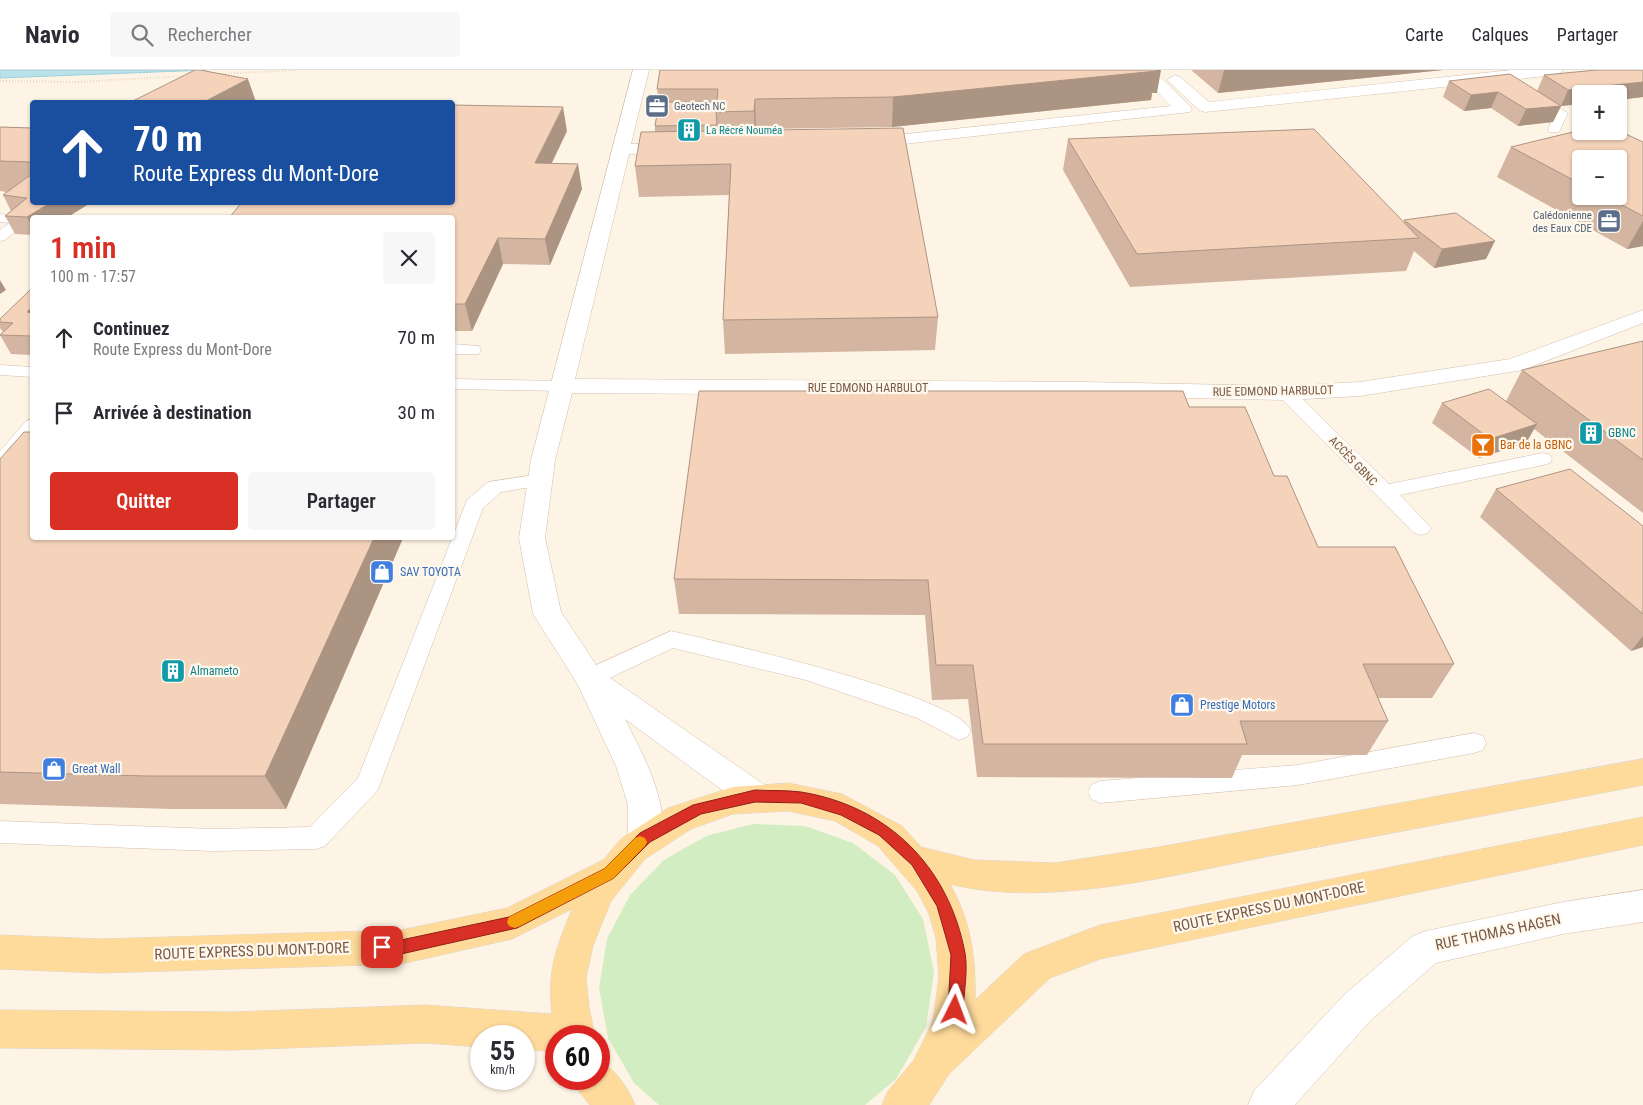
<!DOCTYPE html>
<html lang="fr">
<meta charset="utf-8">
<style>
:root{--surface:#fff;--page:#f7f7f7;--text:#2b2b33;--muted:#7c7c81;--line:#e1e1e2;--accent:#d93025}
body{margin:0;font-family:"Roboto Condensed",sans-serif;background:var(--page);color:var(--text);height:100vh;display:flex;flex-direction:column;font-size:19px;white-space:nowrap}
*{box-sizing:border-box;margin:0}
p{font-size:16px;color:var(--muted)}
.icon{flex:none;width:28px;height:28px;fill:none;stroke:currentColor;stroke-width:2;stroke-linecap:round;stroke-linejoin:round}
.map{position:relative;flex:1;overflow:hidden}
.drawer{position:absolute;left:30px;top:145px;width:425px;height:325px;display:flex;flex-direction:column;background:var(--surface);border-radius:5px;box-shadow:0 1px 4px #0004}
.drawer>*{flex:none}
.banner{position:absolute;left:30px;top:30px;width:425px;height:105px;border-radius:5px;box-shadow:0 1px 4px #0004;background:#1a4fa0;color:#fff;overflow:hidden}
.fabs{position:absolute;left:1572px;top:15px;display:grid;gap:10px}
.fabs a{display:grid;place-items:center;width:55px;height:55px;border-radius:5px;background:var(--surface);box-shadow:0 1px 4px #0004;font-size:25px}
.speed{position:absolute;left:470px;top:955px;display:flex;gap:10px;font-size:25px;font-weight:700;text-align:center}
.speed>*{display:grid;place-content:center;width:65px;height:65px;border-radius:50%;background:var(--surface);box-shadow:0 1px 4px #0004;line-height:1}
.speed small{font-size:12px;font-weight:400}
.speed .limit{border:8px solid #d22;background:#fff;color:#111}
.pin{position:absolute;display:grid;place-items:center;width:42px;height:42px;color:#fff;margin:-21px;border-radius:10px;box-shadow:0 2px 8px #0006}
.me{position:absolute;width:55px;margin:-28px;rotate:3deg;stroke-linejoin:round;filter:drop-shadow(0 0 4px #0008)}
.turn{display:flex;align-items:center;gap:18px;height:105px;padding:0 20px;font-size:22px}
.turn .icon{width:65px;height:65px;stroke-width:2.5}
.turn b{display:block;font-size:35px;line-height:42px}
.round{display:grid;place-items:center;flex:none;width:52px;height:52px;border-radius:5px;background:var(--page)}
.head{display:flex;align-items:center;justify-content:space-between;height:85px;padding:0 20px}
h1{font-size:30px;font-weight:600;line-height:38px;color:var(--accent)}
.action{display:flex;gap:10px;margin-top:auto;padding:10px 20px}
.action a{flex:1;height:58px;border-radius:5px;background:var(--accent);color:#fff;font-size:20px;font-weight:600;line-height:58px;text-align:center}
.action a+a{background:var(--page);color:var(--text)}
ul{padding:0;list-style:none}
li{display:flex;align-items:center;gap:15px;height:75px;padding:0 20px}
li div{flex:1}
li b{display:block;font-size:19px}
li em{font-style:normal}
header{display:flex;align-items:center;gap:30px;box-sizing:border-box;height:70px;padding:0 25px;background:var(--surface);border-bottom:1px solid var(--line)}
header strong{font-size:24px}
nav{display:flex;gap:28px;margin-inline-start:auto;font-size:18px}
.search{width:350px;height:45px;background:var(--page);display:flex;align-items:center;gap:12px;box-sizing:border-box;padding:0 18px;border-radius:5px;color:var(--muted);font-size:19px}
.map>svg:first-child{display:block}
.green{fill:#d3edc2}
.water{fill:#b8e1e9;stroke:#9dd1dc}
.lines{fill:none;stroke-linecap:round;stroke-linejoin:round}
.service-casing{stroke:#d3beac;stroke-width:1}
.minor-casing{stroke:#d3beac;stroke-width:1}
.primary-casing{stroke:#dcd4cf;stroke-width:1}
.path{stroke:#dab69d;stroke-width:2;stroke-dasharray:0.5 2.5;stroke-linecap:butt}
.service{fill:#fff;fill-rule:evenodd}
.minor{fill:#fff;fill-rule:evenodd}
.primary{fill:#ffdb9b;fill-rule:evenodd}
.wall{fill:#d3b5a1;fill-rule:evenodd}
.shaded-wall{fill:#ac9483}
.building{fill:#f5d3bb;stroke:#ac9483}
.route{fill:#d93025;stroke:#8d1f18}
.slow{fill:#f59e0b}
.labels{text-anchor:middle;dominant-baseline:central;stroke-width:4.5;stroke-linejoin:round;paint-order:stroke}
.far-service-label{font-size:11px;fill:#4e5e75;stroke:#fff8ed;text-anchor:start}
.far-culture-label{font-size:11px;fill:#0d838f;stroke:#fff8ed;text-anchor:start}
.street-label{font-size:12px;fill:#795a48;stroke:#fff8ed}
.culture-label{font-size:12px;fill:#0d838f;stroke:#fff8ed;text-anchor:start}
.food-label{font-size:12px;fill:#c56008;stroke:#fff8ed;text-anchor:start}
.shop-label{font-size:12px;fill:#366cbe;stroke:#fff8ed;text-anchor:start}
.near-street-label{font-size:15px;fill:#795a48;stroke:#fff8ed}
</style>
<header>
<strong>Navio</strong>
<div class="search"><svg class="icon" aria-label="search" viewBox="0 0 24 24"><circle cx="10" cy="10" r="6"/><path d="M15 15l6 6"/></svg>Rechercher</div>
<nav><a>Carte</a><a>Calques</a><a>Partager</a></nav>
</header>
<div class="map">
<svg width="1643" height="1035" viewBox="0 0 1643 1035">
<rect width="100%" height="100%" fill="#fef4e5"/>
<path class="green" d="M753,754L805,756L853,773L895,805L923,849L934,902L926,957L896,1009L865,1035H659L634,1013L608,968L599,918L607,869L630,825L664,790L706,766Z"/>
<path class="water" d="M0,0H207L0,8Z"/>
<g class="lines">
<defs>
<g id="service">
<path d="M1534,23L1568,43L1559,62H1549L1548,59L1555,44L1530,30L1528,27L1530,24Z"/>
<path d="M0,144L22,146L29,150L5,170L0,171V160L9,153L0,152Z"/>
<path d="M452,274L479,276L481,280L479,284H452Z"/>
<path d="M0,295L32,297V307L0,305Z"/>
<path d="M452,309L562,311L568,312L571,316L568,320L562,321L452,319Z"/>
<path d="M1286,318L1292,319L1389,414L1543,383L1550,385L1552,389L1550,393L1543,395L1400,425L1431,458L1428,463L1421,465L1414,463L1280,327L1277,323L1280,319Z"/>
<path d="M32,349V366L7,397L0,399V381L26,351Z"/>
<path d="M541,404L548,406L551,410L548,414L501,422L483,438L380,714L377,721L325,776L316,779L213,781L0,773V751L213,759L310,757L358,708L467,430L488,412Z"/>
<path d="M671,561C719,572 953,624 971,660L967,667L959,670L917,648L806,610L673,578L597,614L589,617L581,614L578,608L581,602Z"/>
<path d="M1474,663L1483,666L1486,673L1483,680L1474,683L1298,715L1100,733L1091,729L1088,722L1091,715L1100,711L1298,695Z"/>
</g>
<g id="minor">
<path d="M633,0H649L631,74L675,73L681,74L684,78L681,82L675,83L629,84L575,309L1083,312L1286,316L1360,312L1510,289L1643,240V253L1523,300L1360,326L1286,330L1083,326L572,323L555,390L545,468L561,542L600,601L766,716L771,726L766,736L755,740L744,736L625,649C642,684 675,740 657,778L645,783L633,778L628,768V735L616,696L577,613L533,544L519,468L531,390Z"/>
<path d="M1136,0H1153L1190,36L1192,39L1190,42L868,78L862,77L860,73L862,69L868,68L1171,36Z"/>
<path d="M1512,0H1564L1556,5L1205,42L1199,40L1167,10L1175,5L1180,7L1209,32Z"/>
<path d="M1643,820V852L1563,864L1436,893L1370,951L1295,1035H1248L1254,1021L1344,925L1413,866L1426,861L1563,832Z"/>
</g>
<g id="primary">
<path d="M1643,689V715C1520,739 1398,762 1275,785C1176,804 1049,839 950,814C971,852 976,887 975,930L1024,884L1100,855L1643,747V775L1100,889L1050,908L949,1004L929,1035H882L888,1021L914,990L933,951L939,907L936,868L929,844L917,821L878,776L835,751L788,741L733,744L691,759L645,789L611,831L593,876L586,907L589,937L595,966H556V982L524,979V966H481V977L425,973L232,980L0,978V940L232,942L425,935L552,944C547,900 556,879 572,839L512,869L401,894L101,903L0,899V865L101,869L401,860L507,838L603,790L622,768L668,738L733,717L788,713L842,724L902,756L921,777L974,790L1055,793L1159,777Z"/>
<path d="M599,991C616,999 628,1018 635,1035H590L580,1023L574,1009H599Z"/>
</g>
</defs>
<use href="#service" class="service-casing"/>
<use href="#minor" class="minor-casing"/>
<use href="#primary" class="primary-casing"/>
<g class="path">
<path d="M219,4L296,0"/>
<path d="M0,11L77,12L185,6"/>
</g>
<use href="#service" class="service"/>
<use href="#minor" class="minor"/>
<use href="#primary" class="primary"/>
</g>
<g class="wall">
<path d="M660,0L1157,23H1152L1151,30L892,57L756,59V60L938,247L935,280L725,284L723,250L729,125L639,127L635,96L655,61V56L659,32L657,19Z"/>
<path d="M1191,0H1443L1218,23Z"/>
<path d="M1643,0V27L1561,36L1553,52L1518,56L1491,38L1464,41L1443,27L1449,11L1537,21L1544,5Z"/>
<path d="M0,57L32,58V132H92L66,148H32V165L15,164L5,146L11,141L3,125L7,122L0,121Z"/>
<path d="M567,61L551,93L582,119L550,195L503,194L472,261H452V148Z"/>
<path d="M1068,69L1404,152V150L1486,189L1434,198L1414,181L1406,201L1130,217L1063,100Z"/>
<path d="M1643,72V176L1627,179L1497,107L1511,77ZM1581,89L1619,126H1581Z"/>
<path d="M32,220V285L11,284L0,265L3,262L0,258V249Z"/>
<path d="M1643,271V443L1534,359L1526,373L1479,388L1432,353L1442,333L1506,331L1522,300Z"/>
<path d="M1189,337L1274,406L1318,477L1454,594L1432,628H1378L1388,651L1367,685H1242L1232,708L977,707L968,629L932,630L925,545L679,544L674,509Z"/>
<path d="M0,389L403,468L286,739H172L0,734Z"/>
<path d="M1496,419L1643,456V577L1631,581L1480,447Z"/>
</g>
<g class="shaded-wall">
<path d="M1149,0H1161L1157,23H1152L1151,30L892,57L893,27Z"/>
<path d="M1224,0H1443L1218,23Z"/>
<path d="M248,9L256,32H204Z"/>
<path d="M1643,12V27L1619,30V24H1581V34L1561,36L1553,52L1518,56L1526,39L1561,36L1568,20Z"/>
<path d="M1498,22L1491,38L1464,41L1471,25Z"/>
<path d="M755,29L756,59L755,71L754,41Z"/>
<path d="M563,37L567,61L540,118L535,93Z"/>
<path d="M578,94L582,119L550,195L545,169Z"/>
<path d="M52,132H92L66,148H32V156L27,147Z"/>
<path d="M1643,151V176L1627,179Z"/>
<path d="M498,168L503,194L472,261L465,234Z"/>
<path d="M1495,171L1486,189L1434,198L1442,179Z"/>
<path d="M0,210L6,220L0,224Z"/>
<path d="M32,237V252L27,242Z"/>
<path d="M1537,354L1526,373L1479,388L1490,369Z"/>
<path d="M374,468H403L286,739L265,706Z"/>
<path d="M1643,566V577L1631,581Z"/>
</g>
<g class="building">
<path d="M195,0H200L248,9L204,32H131Z"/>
<path d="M660,0H1156L1157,1L893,27L755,29L754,41L716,42L718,19H657Z"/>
<path d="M1597,0H1643V12L1568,20L1544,5Z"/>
<path d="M1510,4L1561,36L1526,39L1498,22L1471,25L1449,11Z"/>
<path d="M659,32H716V42L717,55L655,56Z"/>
<path d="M452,35L563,37L535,93L578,94L545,169L498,168L465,234H452V148H229L242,132H452Z"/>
<path d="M0,57L32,58V92L0,91Z"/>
<path d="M903,58L938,247L723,250L731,94L635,96L641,62Z"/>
<path d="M1314,59L1419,168L1137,184L1068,69Z"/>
<path d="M1581,60V61H1619L1643,72V146L1605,126H1619V89H1581V114L1511,77Z"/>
<path d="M29,106H32V132H52L27,147L5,146L27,128L3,125Z"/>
<path d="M1456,143L1495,171L1442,179L1404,150Z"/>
<path d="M30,220H32V237L27,242L32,243V266L0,265L13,253L0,252V249Z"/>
<path d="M1643,271V390L1522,300Z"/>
<path d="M1489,319L1537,354L1490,369L1442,333Z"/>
<path d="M699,321H1183L1189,337H1245L1274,406H1287L1318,477H1395L1454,594H1363L1388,651H1240L1247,674H983L973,595H936L928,510L674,509Z"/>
<path d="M24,362H32V468H374L265,706H147L0,702V389Z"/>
<path d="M1570,399L1643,456V544L1496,419Z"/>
</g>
<path class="route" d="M755,720C770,721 786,720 801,722C888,736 949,797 965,883C968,900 964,922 963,940L961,945L955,947L950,945L948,940L951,885L937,836L912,795L879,765L841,745L801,733L755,732L701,744L650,772L614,808L517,858L401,884L377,882L375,877L377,872L401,870L509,847L604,799L640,763L693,735Z"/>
<path class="slow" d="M640,766L645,768L647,772L645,776L614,808L520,856L515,858L509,856L507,852L509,847L604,799L635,768Z"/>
<defs>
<symbol id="office-square" viewBox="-11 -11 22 22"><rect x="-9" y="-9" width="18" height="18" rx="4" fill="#5c6f8a" stroke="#fff8ed"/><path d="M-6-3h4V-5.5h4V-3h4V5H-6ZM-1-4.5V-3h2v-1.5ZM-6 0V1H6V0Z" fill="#fff"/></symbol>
<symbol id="building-square" viewBox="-11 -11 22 22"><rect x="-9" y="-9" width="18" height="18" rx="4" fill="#0f9aa8" stroke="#fff8ed"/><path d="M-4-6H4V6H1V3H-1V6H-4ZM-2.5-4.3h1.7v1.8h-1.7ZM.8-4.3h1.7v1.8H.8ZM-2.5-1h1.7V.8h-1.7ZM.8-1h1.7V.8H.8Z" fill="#fff"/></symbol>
<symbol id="bar-square" viewBox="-11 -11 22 22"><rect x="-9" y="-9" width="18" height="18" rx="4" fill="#e8710a" stroke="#fff8ed"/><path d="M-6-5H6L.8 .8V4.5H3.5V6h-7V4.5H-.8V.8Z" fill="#fff"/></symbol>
<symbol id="shop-square" viewBox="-11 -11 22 22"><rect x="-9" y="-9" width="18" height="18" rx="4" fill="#3f7fe0" stroke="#fff8ed"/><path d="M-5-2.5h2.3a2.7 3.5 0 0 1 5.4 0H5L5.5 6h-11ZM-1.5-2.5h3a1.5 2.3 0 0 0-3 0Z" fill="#fff"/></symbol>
</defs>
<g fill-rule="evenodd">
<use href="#office-square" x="643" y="22" width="28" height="28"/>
<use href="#building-square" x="675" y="46" width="28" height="28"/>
<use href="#office-square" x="1595" y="137" width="28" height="28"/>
<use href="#building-square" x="1577" y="349" width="28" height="28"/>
<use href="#bar-square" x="1469" y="361" width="28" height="28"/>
<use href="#shop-square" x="368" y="488" width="28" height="28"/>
<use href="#building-square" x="159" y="587" width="28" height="28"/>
<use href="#shop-square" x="1168" y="621" width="28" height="28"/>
<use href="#shop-square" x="40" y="685" width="28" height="28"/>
</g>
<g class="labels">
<g class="far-service-label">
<text x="674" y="36">Geotech NC</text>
<text x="1592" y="145" text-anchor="end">Calédonienne<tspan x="1592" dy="13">des Eaux CDE</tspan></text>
</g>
<g class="far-culture-label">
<text x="706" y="60">La Récré Nouméa</text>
</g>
<g class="street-label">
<text x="868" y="318">RUE EDMOND HARBULOT</text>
<text transform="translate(1273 321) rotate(-1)">RUE EDMOND HARBULOT</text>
<text transform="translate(1353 391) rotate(46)">ACCÈS GBNC</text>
</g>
<g class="culture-label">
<text x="1608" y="363">GBNC</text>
<text x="190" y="601">Almameto</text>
</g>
<g class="food-label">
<text x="1500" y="375">Bar de la GBNC</text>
</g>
<g class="shop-label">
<text x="400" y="502">SAV TOYOTA</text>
<text x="1200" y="635">Prestige Motors</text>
<text x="72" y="699">Great Wall</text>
</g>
<g class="near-street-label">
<text transform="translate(1269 837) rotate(-12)">ROUTE EXPRESS DU MONT-DORE</text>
<text transform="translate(1498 862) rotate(-12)">RUE THOMAS HAGEN</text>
<text transform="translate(252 881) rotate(-2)">ROUTE EXPRESS DU MONT-DORE</text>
</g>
</g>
</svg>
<div class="fabs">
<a>+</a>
<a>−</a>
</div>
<div class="speed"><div>55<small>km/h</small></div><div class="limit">60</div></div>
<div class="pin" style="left:382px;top:877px;background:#d93025"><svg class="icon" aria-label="arrive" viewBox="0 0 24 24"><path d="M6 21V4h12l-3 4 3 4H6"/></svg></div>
<svg class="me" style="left:955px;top:940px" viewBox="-20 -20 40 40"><path d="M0-17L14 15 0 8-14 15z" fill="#d93025" stroke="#fff" stroke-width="4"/></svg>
<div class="banner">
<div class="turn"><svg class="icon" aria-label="ahead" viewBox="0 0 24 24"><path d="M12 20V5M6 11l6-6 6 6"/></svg><div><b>70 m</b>Route Express du Mont-Dore</div></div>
</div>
<section class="drawer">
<div class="head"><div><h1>1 min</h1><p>100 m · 17:57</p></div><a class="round"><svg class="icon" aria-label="close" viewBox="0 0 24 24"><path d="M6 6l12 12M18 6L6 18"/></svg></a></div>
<ul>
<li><svg class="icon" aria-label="ahead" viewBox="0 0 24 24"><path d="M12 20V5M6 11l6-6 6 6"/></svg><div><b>Continuez</b><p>Route Express du Mont-Dore</p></div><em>70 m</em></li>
<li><svg class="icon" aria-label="arrive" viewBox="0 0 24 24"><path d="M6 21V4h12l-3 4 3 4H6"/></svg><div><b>Arrivée à destination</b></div><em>30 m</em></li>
</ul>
<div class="action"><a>Quitter</a><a>Partager</a></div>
</section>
</div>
